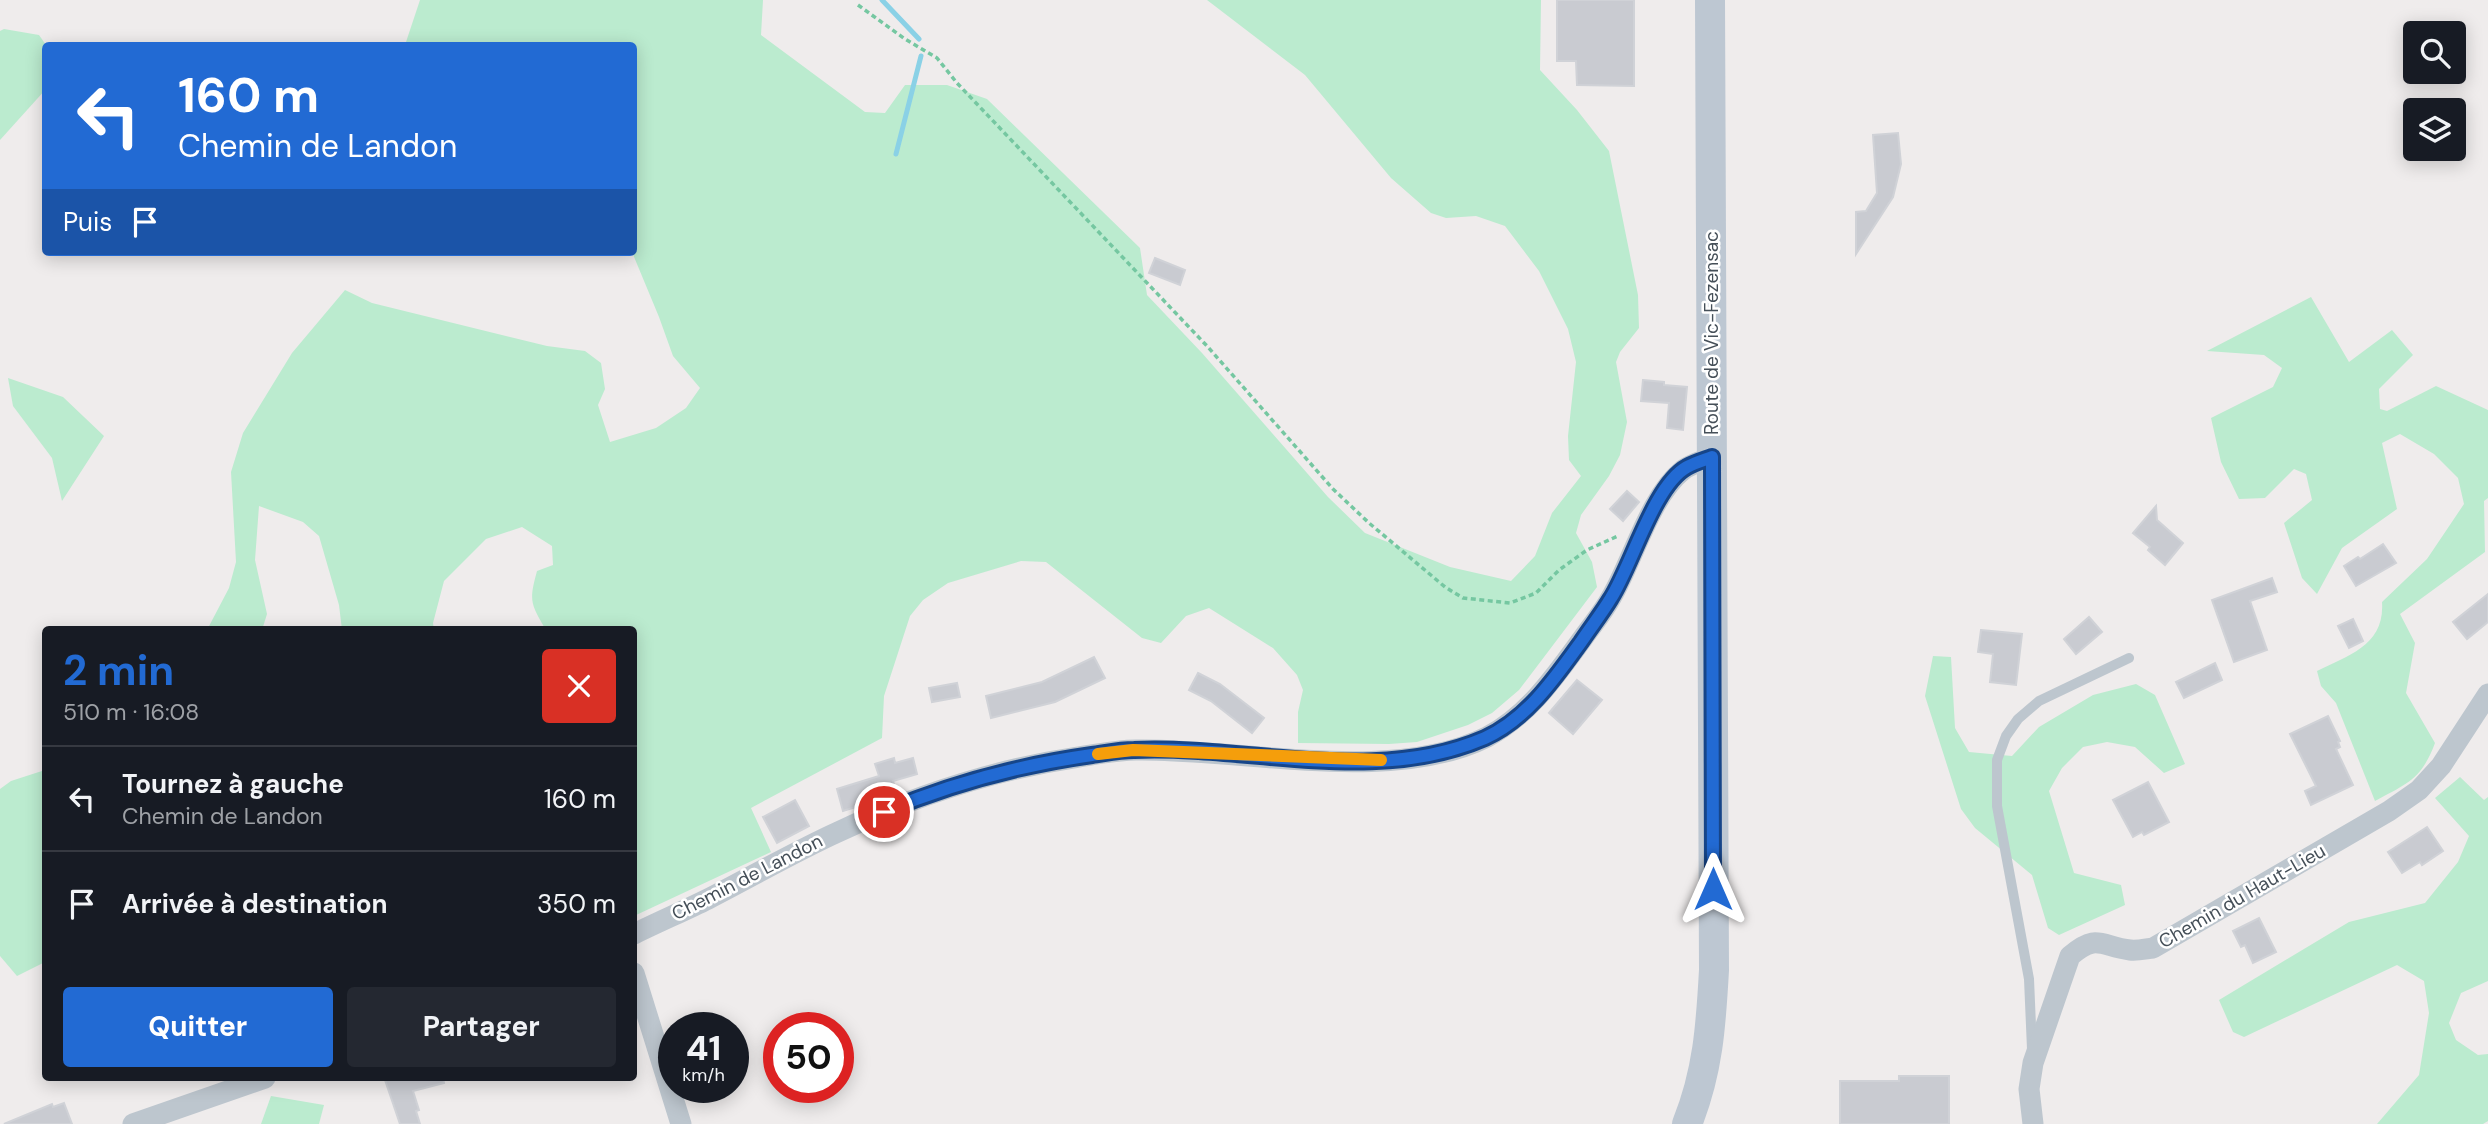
<!DOCTYPE html>
<html lang="fr">
<meta charset="utf-8">
<style>
:root{--surface:#171b24;--page:#242831;--text:#f1f3f6;--muted:#9ea1a6;--line:#363941;--accent:#226ad3}
body{margin:0;font-family:"DM Sans",sans-serif;background:var(--page);color:var(--text);height:100vh;display:flex;flex-direction:column;font-size:26px;white-space:nowrap}
*{box-sizing:border-box;margin:0}
p{font-size:23px;color:var(--muted)}
.icon{flex:none;width:38px;height:38px;fill:none;stroke:currentColor;stroke-width:2;stroke-linecap:round;stroke-linejoin:round}
.map{position:relative;flex:1;overflow:hidden}
.details{position:absolute;left:42px;top:626px;width:595px;height:455px;display:flex;flex-direction:column;background:var(--surface);border-radius:7px;box-shadow:0 4px 18px #0003}
.details>*{flex:none}
.top-card{position:absolute;left:42px;top:42px;width:595px;height:214px;border-radius:7px;box-shadow:0 4px 18px #0003;background:#226ad3;color:#fff;overflow:hidden}
.buttons{position:absolute;left:2403px;top:21px;display:grid;gap:14px}
.buttons a{display:grid;place-items:center;width:63px;height:63px;border-radius:7px;background:var(--surface);box-shadow:0 4px 18px #0003;font-size:35px}
.speed{position:absolute;left:658px;top:1012px;display:flex;gap:14px;font-size:35px;font-weight:700;text-align:center}
.speed>*{display:grid;place-content:center;width:91px;height:91px;border-radius:50%;background:var(--surface);box-shadow:0 4px 18px #0003;line-height:1}
.speed small{font-size:18px;font-weight:400}
.speed .limit{border:10px solid #d22;background:#fff;color:#111}
.pin{position:absolute;display:grid;place-items:center;width:60px;height:60px;color:#fff;margin:-30px;border:4px solid #fff;border-radius:50%;box-shadow:0 2px 7px #0007}
.me{position:absolute;width:77px;margin:-38px;rotate:0deg;stroke-linejoin:round;filter:drop-shadow(0 0 5px #0008)}
.turn{display:flex;align-items:center;gap:24px;height:147px;padding:0 21px;font-size:32px}
.turn .icon{width:91px;height:91px;stroke-width:2.5}
.turn b{display:block;font-size:49px;line-height:60px}
.then{display:flex;align-items:center;height:66px;padding:0 21px;background:#0003;gap:14px;font-size:26px}
.round{display:grid;place-items:center;flex:none;width:74px;height:74px;border-radius:7px;background:var(--page)}
.head{display:flex;align-items:center;justify-content:space-between;height:119px;padding:0 21px}
h1{font-size:42px;font-weight:700;line-height:52px;color:var(--accent)}
.cta{display:flex;gap:14px;margin-top:auto;padding:14px 21px}
.cta a{flex:1;height:80px;border-radius:7px;background:var(--accent);color:#fff;font-size:28px;font-weight:700;line-height:80px;text-align:center}
.cta a+a{background:var(--page);color:var(--text)}
ul{padding:0;list-style:none}
li{display:flex;align-items:center;gap:21px;height:105px;padding:0 21px;border-top:2px solid var(--line)}
li div{flex:1}
li b{display:block;font-size:26px}
li em{font-style:normal}
.map>svg:first-child{display:block}
.green{fill:#bbebcf}
.lines{fill:none;stroke-linecap:round;stroke-linejoin:round}
.stream{stroke:#8ad1e6;stroke-width:5}
.building{fill:#c9cbd1;stroke:#d0d2d7;stroke-width:2}
.path{stroke:#75c7a1;stroke-width:3.5;stroke-dasharray:5 3.5;stroke-linecap:butt}
.lane{stroke:#bdc6ce;stroke-width:10}
.street{stroke:#bdc6ce;stroke-width:21}
.secondary{stroke:#bdc7d2;stroke-width:30}
.route-casing{stroke:#164589;stroke-width:18}
.route{stroke:#226ad3;stroke-width:12}
.slow{stroke:#f59e0b;stroke-width:12}
.labels{text-anchor:middle;dominant-baseline:central;stroke-width:5;stroke-linejoin:round;paint-order:stroke}
.street-label{font-size:19px;fill:#454f58;stroke:#fff}
</style>
<div class="map">
<svg width="2488" height="1124" viewBox="0 0 2488 1124">
<rect width="100%" height="100%" fill="#efecec"/>
<g class="green">
<path d="M420,0H763L761,35L865,112L885,113L905,85H947L987,99L1140,248L1147,295L1202,353L1328,497L1365,533L1450,567L1511,581L1535,556L1552,513L1581,476L1569,460L1568,436L1576,362L1568,329L1539,271L1505,226L1476,216L1446,218L1431,213L1391,178L1305,75L1207,0H1541L1540,70L1577,110L1609,151L1638,295L1639,328L1620,352L1616,362L1627,422L1620,455L1609,476L1581,515L1576,533L1592,562L1597,587L1519,690L1492,713L1468,725L1417,742L1389,744L1298,743V712L1303,690L1297,675L1273,648L1209,608L1186,616L1161,643L1142,638L1046,562L1021,561L948,583L923,600L910,616L884,696L882,738L751,808L771,852L634,916V630H546C530,603 529,601 537,571L553,565L552,546L522,527L486,539L444,581L433,623L434,630H342L339,605L319,536L303,522L259,506L255,560L267,614L262,630H207L229,588L236,562L231,472L243,433L292,353L345,290L372,303L547,346L585,351L601,363L605,389L598,405L610,442L656,428L686,408L700,388L673,356L659,317L632,252H634V46L405,45Z"/>
<path d="M4,29L39,35L46,45V89L0,140V31Z"/>
<path d="M2311,297L2349,362L2392,330L2413,355L2379,389L2380,409L2387,411L2436,386L2488,410V498L2484,501L2485,552L2400,614L2415,643L2406,693L2435,743C2421,780 2408,783 2375,801L2336,703L2321,686L2317,671C2349,655 2385,645 2382,602L2427,559L2464,504L2458,478L2434,454L2400,434L2382,443L2397,509L2342,548L2317,594L2302,578L2284,523L2312,500L2306,474L2294,469L2265,498L2239,499L2221,462L2211,418L2273,387L2282,368L2264,355L2207,351Z"/>
<path d="M8,378L63,397L104,436L62,501L52,458L13,406Z"/>
<path d="M1933,656L1951,657L1955,728L1969,752L2012,756L2039,727L2093,695L2136,684L2155,695L2185,764L2164,773L2135,747L2107,742L2083,747L2062,768L2049,791L2074,873L2121,885L2125,905L2059,935L2048,928L2032,875L1975,828L1961,809L1925,696Z"/>
<path d="M45,770V962L17,976L0,956V789L11,781Z"/>
<path d="M2460,777L2484,800L2488,797V981L2461,993L2449,1023L2456,1040L2478,1055L2488,1054V1121L2483,1124H2377L2419,1075L2429,1013L2424,981L2397,965L2244,1037L2233,1032L2219,1000L2349,922L2425,903L2458,862L2469,836L2435,798Z"/>
<path d="M271,1096L324,1105L319,1124H261Z"/>
</g>
<g class="lines">
<g class="stream">
<path d="M882,0L919,39"/>
<path d="M896,154L921,56"/>
</g>
</g>
<g class="building">
<path d="M1557,0H1634V86L1577,85L1576,61H1557Z"/>
<path d="M1898,133L1901,164L1893,197L1856,254V212L1866,211L1877,193L1873,135Z"/>
<path d="M1155,258L1185,270L1180,285L1149,273Z"/>
<path d="M1643,380L1664,382V385L1687,387L1683,430L1667,428L1669,403L1641,401Z"/>
<path d="M1627,491L1639,502L1623,521L1610,509Z"/>
<path d="M2156,506L2157,520L2183,543L2165,565L2148,550L2150,547L2133,533Z"/>
<path d="M2383,544L2396,563L2356,586L2344,566L2358,557L2360,559Z"/>
<path d="M2272,578L2277,592L2250,601L2267,650L2234,662L2212,600Z"/>
<path d="M2488,594V622L2467,639L2453,622Z"/>
<path d="M2089,617L2102,632L2076,654L2064,639Z"/>
<path d="M2353,619L2363,641L2349,648L2338,626Z"/>
<path d="M1981,630L2022,634L2016,685L1990,682L1993,654L1978,652Z"/>
<path d="M1094,657L1105,678L1055,702L991,718L986,696L1042,682Z"/>
<path d="M2215,663L2222,680L2184,698L2176,682Z"/>
<path d="M1198,673L1220,684L1264,718L1252,733L1211,701L1189,690Z"/>
<path d="M1577,680L1602,700L1573,734L1549,713Z"/>
<path d="M957,683L960,697L932,702L929,688Z"/>
<path d="M2328,716L2340,741L2338,742L2340,747L2336,749L2353,785L2311,805L2305,791L2316,786L2290,734Z"/>
<path d="M894,758L895,763L913,758L917,774L893,781L895,788L858,799L859,806L843,811L837,789L879,776L875,764Z"/>
<path d="M2148,782L2169,822L2144,835L2142,832L2133,837L2113,800Z"/>
<path d="M795,800L809,826L777,843L763,817Z"/>
<path d="M2427,827L2443,851L2422,865L2420,862L2402,873L2388,852Z"/>
<path d="M2259,918L2276,952L2253,963L2245,945L2241,947L2233,931Z"/>
<path d="M1899,1076H1949V1124H1840V1081H1899Z"/>
<path d="M393,1078H443L444,1083L413,1091L419,1110L416,1111L420,1124H400L385,1080Z"/>
<path d="M64,1103L72,1124H4L52,1104L53,1107Z"/>
</g>
<g class="lines">
<path class="path" d="M858,5L905,39L937,58L957,83L1207,346L1333,489L1369,523L1445,587L1463,598L1510,603L1536,593L1559,570L1587,550L1618,536"/>
<path class="lane" d="M2032,1049L2029,979L1997,806V760L2006,736L2018,719L2039,701L2129,658"/>
<g class="street">
<path d="M634,934C658,922 684,911 708,899C751,877 794,852 838,832C912,797 992,770 1073,758C1093,755 1115,750 1136,750C1241,748 1391,785 1487,737C1529,715 1556,675 1583,638C1593,624 1604,611 1612,596C1633,560 1650,496 1683,470C1691,464 1702,461 1712,457"/>
<path d="M634,973L681,1124"/>
<path d="M133,1124L265,1078"/>
<path d="M2033,1124L2029,1089L2033,1063L2070,956C2097,933 2100,946 2130,950C2137,951 2145,949 2153,948L2389,811L2419,790L2441,766L2488,694"/>
</g>
<path class="secondary" d="M1687,1124C1708,1072 1711,1025 1714,970L1710,0"/>
</g>
<g class="lines">
<defs>
<path id="route" d="M884,812C950,784 1021,765 1092,755C1106,753 1120,750 1134,750C1250,745 1374,786 1485,738C1527,719 1555,678 1581,642C1591,627 1602,613 1611,598C1632,565 1654,485 1687,467C1694,463 1704,460 1712,457L1713,889"/>
</defs>
<use href="#route" class="route-casing"/>
<use href="#route" class="route"/>
<path class="slow" d="M1098,754L1133,750L1381,760"/>
</g>
<g class="labels">
<g class="street-label">
<text transform="translate(1711 333) rotate(-90)">Route de Vic-Fezensac</text>
<text transform="translate(747 877) rotate(-27)">Chemin de Landon</text>
<text transform="translate(2242 896) rotate(-30)">Chemin du Haut-Lieu</text>
</g>
</g>
</svg>
<div class="buttons">
<a><svg class="icon" aria-label="search" viewBox="0 0 24 24"><circle cx="10" cy="10" r="6"/><path d="M15 15l6 6"/></svg></a>
<a><svg class="icon" aria-label="layers" viewBox="0 0 24 24"><path d="M12 4l9 5-9 5-9-5zM3 14l9 5 9-5"/></svg></a>
</div>
<div class="speed"><div>41<small>km/h</small></div><div class="limit">50</div></div>
<div class="pin" style="left:884px;top:812px;background:#d93025"><svg class="icon" aria-label="arrive" viewBox="0 0 24 24"><path d="M6 21V4h12l-3 4 3 4H6"/></svg></div>
<svg class="me" style="left:1713px;top:889px" viewBox="-20 -20 40 40"><path d="M0-17L14 15 0 8-14 15z" fill="#226ad3" stroke="#fff" stroke-width="4"/></svg>
<div class="top-card">
<div class="turn"><svg class="icon" aria-label="left" viewBox="0 0 24 24"><path d="M17 20v-9H6M10 6l-5 5 5 5"/></svg><div><b>160 m</b>Chemin de Landon</div></div>
<div class="then">Puis<svg class="icon" aria-label="arrive" viewBox="0 0 24 24"><path d="M6 21V4h12l-3 4 3 4H6"/></svg></div>
</div>
<section class="details">
<div class="head"><div><h1>2 min</h1><p>510 m · 16:08</p></div><a class="round" style="background:#d93025;color:#fff"><svg class="icon" aria-label="close" viewBox="0 0 24 24"><path d="M6 6l12 12M18 6L6 18"/></svg></a></div>
<ul>
<li><svg class="icon" aria-label="left" viewBox="0 0 24 24"><path d="M17 20v-9H6M10 6l-5 5 5 5"/></svg><div><b>Tournez à gauche</b><p>Chemin de Landon</p></div><em>160 m</em></li>
<li><svg class="icon" aria-label="arrive" viewBox="0 0 24 24"><path d="M6 21V4h12l-3 4 3 4H6"/></svg><div><b>Arrivée à destination</b></div><em>350 m</em></li>
</ul>
<div class="cta"><a>Quitter</a><a>Partager</a></div>
</section>
</div>
